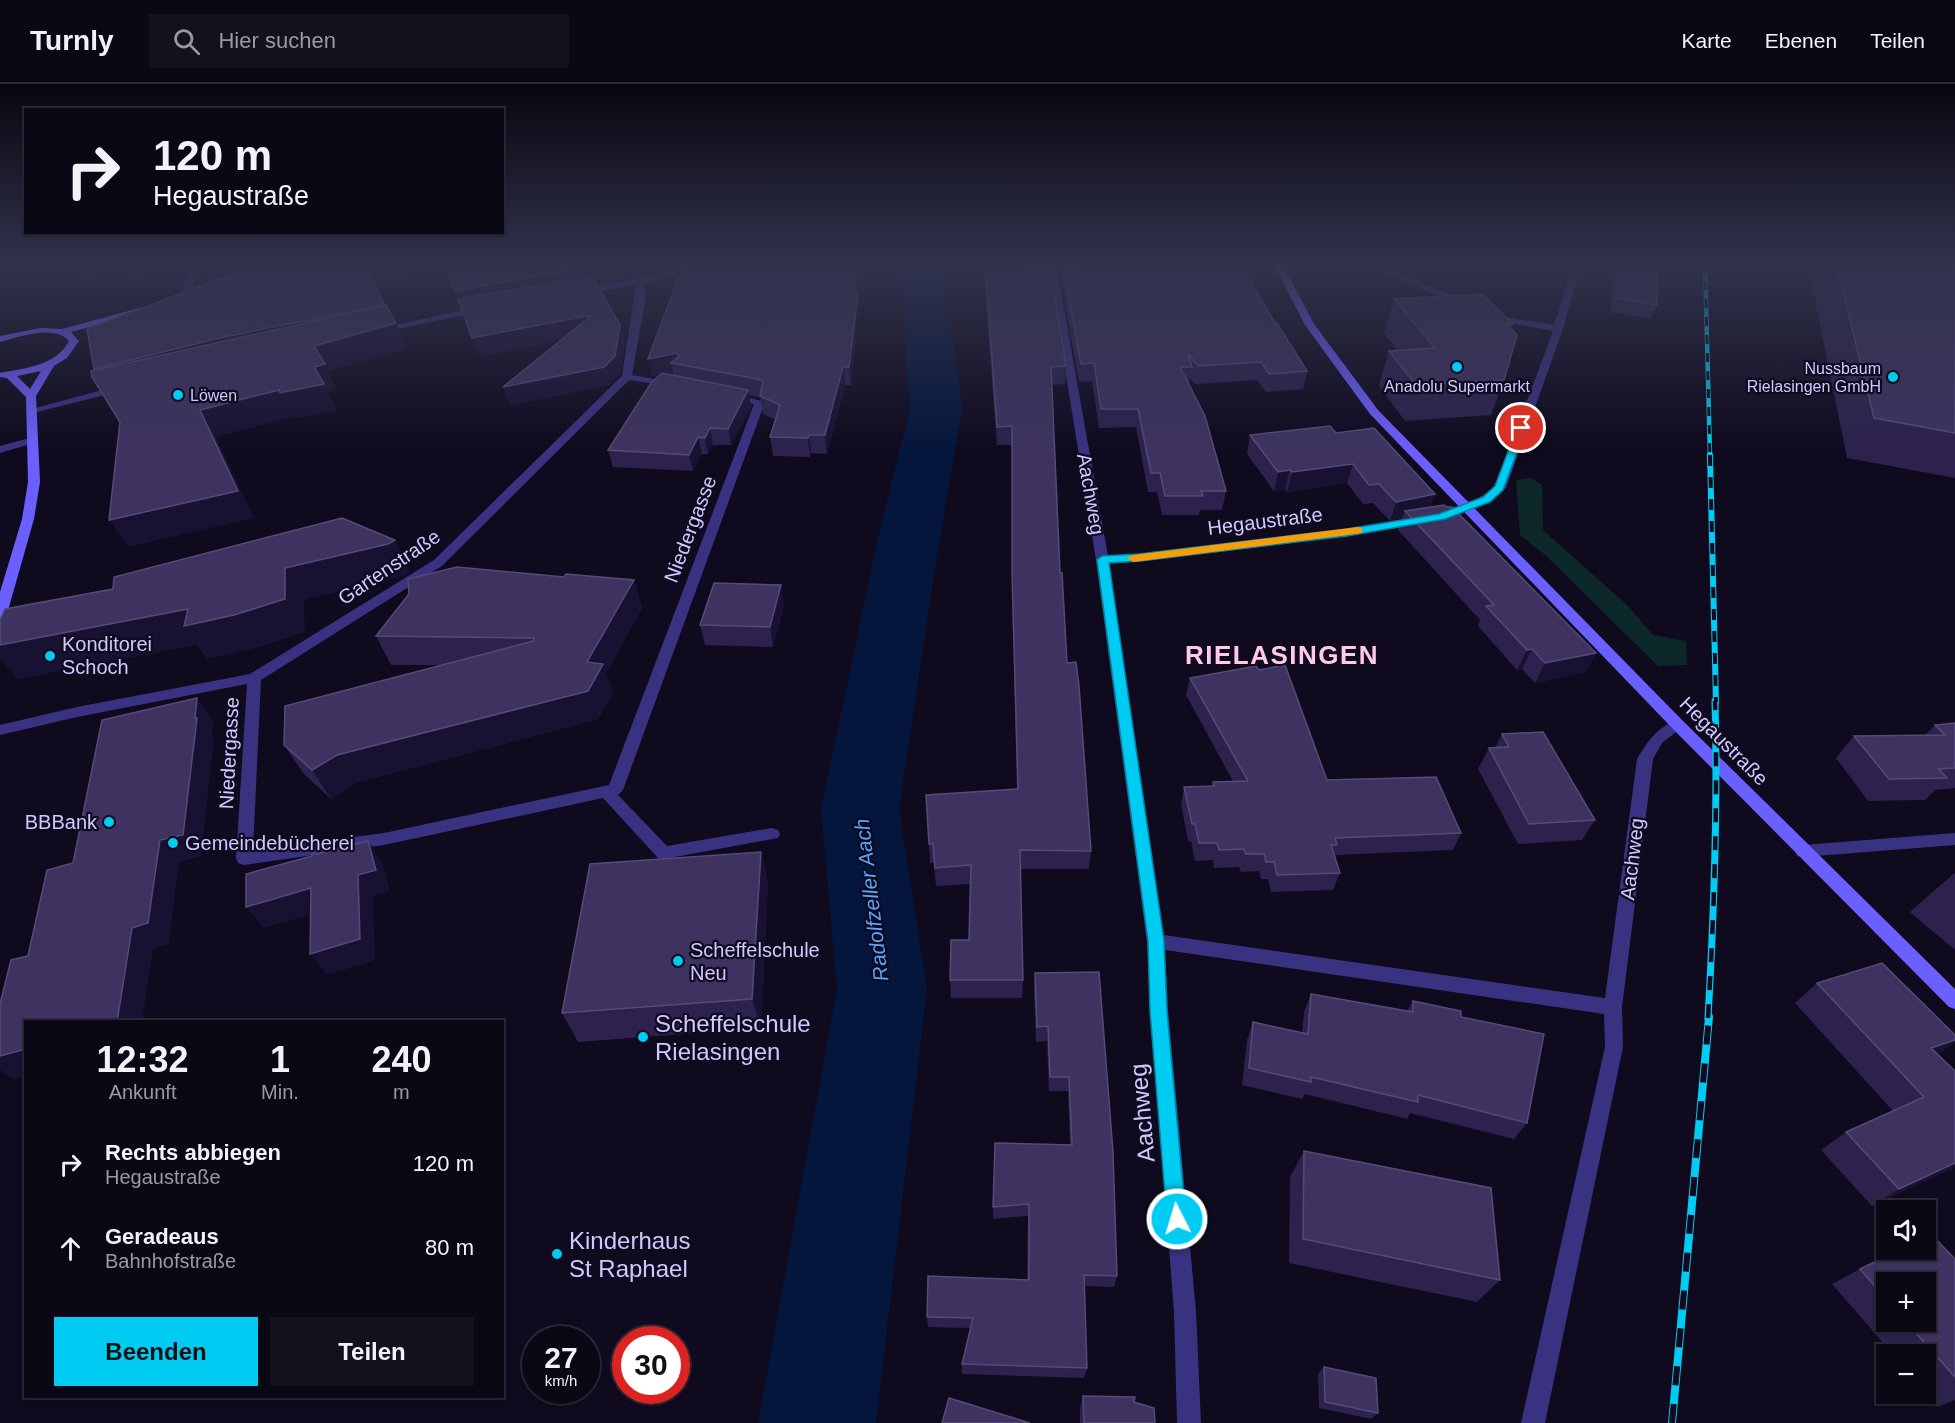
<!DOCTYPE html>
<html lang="de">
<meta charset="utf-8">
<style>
:root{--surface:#0b0816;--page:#14111f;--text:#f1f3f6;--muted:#9a9aa1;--line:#2b2935;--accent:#00ccf3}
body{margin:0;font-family:Arial,sans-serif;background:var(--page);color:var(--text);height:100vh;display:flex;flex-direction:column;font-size:22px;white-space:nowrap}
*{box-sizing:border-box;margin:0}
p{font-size:20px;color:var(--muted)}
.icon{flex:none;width:33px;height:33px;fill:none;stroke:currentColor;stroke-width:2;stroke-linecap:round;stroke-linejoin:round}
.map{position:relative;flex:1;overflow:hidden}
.panel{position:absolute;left:24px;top:936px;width:480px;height:378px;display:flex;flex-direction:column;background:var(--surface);border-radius:0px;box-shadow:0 2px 4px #0004,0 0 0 2px var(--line)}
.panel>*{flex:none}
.banner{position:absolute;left:24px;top:24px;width:480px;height:126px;border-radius:0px;box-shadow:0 2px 4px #0004,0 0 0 2px var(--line);background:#0b0816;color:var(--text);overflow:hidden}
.controls{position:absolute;left:1876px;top:1116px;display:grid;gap:12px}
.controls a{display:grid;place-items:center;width:60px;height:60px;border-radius:0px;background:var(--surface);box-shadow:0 2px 4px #0004,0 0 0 2px var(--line);font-size:30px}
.speed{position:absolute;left:522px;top:1242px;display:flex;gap:12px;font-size:30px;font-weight:700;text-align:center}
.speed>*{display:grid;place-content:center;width:78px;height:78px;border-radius:50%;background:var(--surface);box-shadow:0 2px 4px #0004,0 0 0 2px var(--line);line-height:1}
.speed small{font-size:15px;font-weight:400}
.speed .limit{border:9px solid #d22;background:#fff;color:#111}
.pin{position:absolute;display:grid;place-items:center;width:51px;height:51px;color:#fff;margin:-26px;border:3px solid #fff;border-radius:50%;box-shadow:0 2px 6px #0007}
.me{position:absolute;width:66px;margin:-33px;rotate:355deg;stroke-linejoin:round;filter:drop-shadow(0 0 4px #0008)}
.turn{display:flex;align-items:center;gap:21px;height:126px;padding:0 30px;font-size:27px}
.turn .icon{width:78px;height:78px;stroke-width:2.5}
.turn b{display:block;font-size:42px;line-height:51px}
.eta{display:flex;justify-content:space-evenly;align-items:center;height:102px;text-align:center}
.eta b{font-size:36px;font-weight:800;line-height:42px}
.cta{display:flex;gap:12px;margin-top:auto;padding:12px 30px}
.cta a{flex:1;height:69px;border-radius:0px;background:var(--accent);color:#111;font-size:24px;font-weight:800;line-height:69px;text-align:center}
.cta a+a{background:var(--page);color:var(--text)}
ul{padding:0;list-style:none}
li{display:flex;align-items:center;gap:18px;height:84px;padding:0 30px}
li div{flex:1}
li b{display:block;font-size:22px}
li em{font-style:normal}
header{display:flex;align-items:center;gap:36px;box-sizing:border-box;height:84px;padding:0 30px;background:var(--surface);border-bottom:2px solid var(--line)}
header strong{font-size:28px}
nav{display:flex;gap:33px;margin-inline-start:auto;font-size:21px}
.search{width:420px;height:54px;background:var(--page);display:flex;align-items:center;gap:15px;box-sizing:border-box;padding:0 21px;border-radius:0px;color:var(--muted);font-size:22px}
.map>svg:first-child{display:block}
.green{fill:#0d2829}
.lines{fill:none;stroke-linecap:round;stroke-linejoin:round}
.river{fill:#05163c;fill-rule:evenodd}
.minor{fill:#393281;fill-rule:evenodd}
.secondary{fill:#6c5fff;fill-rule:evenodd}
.rail-far3-casing{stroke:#00ccf3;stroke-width:4.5}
.rail-far2-casing{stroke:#00ccf3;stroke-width:6}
.rail-far1-casing{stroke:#00ccf3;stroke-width:7}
.rail-casing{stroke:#00ccf3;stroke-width:8}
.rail-far3{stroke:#0f0a1e;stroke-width:3;stroke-dasharray:9;stroke-linecap:butt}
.rail-far2{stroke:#0f0a1e;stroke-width:4;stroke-dasharray:11;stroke-linecap:butt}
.rail-far1{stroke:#0f0a1e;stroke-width:4.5;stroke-dasharray:14;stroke-linecap:butt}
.rail{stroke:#0f0a1e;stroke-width:6;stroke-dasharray:19;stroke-linecap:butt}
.wall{fill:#2c224d;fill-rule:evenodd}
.shaded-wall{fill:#191132}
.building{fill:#3e3360;stroke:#554b79;stroke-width:1.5}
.route{fill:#00ccf3;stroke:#00859e;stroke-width:1.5}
.slow{fill:#f59e0b}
.poi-dot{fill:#00ccf3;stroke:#0f0a1e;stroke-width:2}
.labels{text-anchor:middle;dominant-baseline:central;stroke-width:4.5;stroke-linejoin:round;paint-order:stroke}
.far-poi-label{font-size:16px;fill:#d1c8ff;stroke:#0f0a1e;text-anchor:end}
.street-label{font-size:20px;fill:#d1c8ff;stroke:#0f0a1e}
.poi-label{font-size:20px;fill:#d1c8ff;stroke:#0f0a1e;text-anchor:start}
.water-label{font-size:21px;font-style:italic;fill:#56a6ff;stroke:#0f0a1e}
.near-poi-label{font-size:24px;fill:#d1c8ff;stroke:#0f0a1e;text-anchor:start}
.near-street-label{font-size:24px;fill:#d1c8ff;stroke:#0f0a1e}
.district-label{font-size:26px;font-weight:bold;letter-spacing:1.5px;fill:#ffcae8;stroke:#0f0a1e}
</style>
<header>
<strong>Turnly</strong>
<div class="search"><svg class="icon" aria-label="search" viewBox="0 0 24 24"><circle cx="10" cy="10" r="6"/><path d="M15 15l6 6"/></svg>Hier suchen</div>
<nav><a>Karte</a><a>Ebenen</a><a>Teilen</a></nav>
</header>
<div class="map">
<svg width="1955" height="1339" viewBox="0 0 1955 1339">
<rect width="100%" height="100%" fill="#0f0a1e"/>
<path class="green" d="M1531,394L1542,401L1543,446L1628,522L1653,551L1686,557L1687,581L1658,582L1545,471L1520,451L1516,396Z"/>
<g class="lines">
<path class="river" d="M894,179H939L944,187L962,324L939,458L899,725L927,905L876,1339H758L837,905L821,725L877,458L910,324L900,189Z"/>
<g class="minor">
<path d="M190,179H199L193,194V210L188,213L183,210L185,194Z"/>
<path d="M692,179H707L645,200V218L632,291L676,299V303L629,296L442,482L261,596L253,766L384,749L609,701L754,320L727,314V310L731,309L765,318L623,706L618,711L667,762L772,744L778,746L780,750L778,754L664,775L658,774L603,714L384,761L244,781L238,779L236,774L247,600L77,633L0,651V641L77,623L250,590L434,476L622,292L636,201L578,210L573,207L575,205L640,195Z"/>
<path d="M1044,179H1053L1057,186L1108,472L1139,470C1192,464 1245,457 1298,450C1352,444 1453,438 1495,403L1553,247L1500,237L1486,230L1491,227L1505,233L1554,241L1570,191L1571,179H1579L1578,191L1563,245L1506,404L1491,417L1441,437L1347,452L1139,478L1109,479L1164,851L1605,914L1637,675C1647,658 1658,642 1678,636L1685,641L1662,659L1653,675L1622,923L1623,963L1545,1339H1521L1605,963L1604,930L1165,866L1168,927L1196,1227L1201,1339H1177L1174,1227L1150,927L1147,857L1096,476L1049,186Z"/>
<path d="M1363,179H1376L1468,219L1460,221Z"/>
<path d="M481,222L486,225L484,227L378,249L373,246Z"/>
<path d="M121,301L125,302V306L33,329L28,326Z"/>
<path d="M33,353L37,354V358L0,369V362Z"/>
<path d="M1955,749V761L1803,773L1797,772L1795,767L1797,762L1803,761Z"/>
</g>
<g class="secondary">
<path d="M1273,179H1282L1314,240L1378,326L1683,637L1955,905V925L1949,923L1673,645L1370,330L1305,241Z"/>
<path d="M139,224L144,227L142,229L71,248L79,257L67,274L54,282L36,312L40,398L34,435L7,530L0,534V508L22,435L28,398L26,313L7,294L0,293V289C25,284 56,282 69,257C54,240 19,253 0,258V252L40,244L62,245ZM41,287L30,305L17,292Z"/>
</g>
<defs>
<path id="rail-far3" d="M1705,179L1710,372"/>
<path id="rail-far2" d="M1710,371L1716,618"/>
<path id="rail-far1" d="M1708,934C1714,829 1718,723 1715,617"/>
<path id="rail" d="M1672,1339L1709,933"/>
</defs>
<use href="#rail-far3" class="rail-far3-casing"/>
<use href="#rail-far2" class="rail-far2-casing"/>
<use href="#rail-far1" class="rail-far1-casing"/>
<use href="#rail" class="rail-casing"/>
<use href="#rail-far3" class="rail-far3"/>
<use href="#rail-far2" class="rail-far2"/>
<use href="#rail-far1" class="rail-far1"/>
<use href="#rail" class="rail"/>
</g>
<g class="wall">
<path d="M684,179H858L859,195L857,209H858L859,226L851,301H845L827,370L811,369L810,373L773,372L770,353L776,336L763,330L760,313L749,311L751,322L731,361H713L708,370H702L693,387L613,383L608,366L660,291L652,292ZM673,288L674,292L664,290Z"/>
<path d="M983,179H1024L1066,282L1065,300L1052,301L1060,488L1067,579L1091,767L1089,785H1020L1023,896L1022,914H951L950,896L969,856L970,800L936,802L934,779H930L926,711L1017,705L1012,507V361H997Z"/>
<path d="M1097,179H1240L1275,239L1307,287L1303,305L1266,308L1257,296L1195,300L1190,294L1189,300L1226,407L1222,426H1200L1199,431H1162L1157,408H1148L1136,343L1099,344L1092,297L1079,298L1062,200L1063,183L1098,182Z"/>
<path d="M1614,179H1658L1657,221L1651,235L1611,228Z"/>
<path d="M1816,179H1955V394L1847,374L1810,191Z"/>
<path d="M1394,215L1513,240L1511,244L1504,296L1491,331L1405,337L1379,302L1389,267H1398L1384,249Z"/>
<path d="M1336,349L1435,410L1430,423L1596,569L1585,588L1535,599L1522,585L1517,586L1478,542L1480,536L1398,446L1402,434L1390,437L1373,419L1363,420L1347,399L1287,408L1285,405L1274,407L1247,370L1250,351Z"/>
<path d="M564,493L634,496L642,524L606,589L613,608L598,635L355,699L331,715L304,690L284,661L441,581H391L376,552Z"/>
<path d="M784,521L773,563L705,561L700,541Z"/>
<path d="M1190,594L1327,696L1461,749L1453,766L1334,771L1340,789L1333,806L1271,808L1268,795H1261L1259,787L1241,788L1239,783L1214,784L1213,776L1195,777L1191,757H1188L1181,720L1184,703L1212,702L1213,698L1233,697L1186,611Z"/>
<path d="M1955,639V704L1935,706L1925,716L1868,717L1836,674L1854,652L1925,651L1935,641Z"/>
<path d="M1502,650L1595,736L1582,756L1518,760L1478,685L1489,664H1495Z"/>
<path d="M761,768L768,799L761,944L578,958L562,929Z"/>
<path d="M1955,789V866L1910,828L1952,791Z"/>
<path d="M1099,888L1117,1192L1114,1203L1085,1202L1087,1284L1084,1294L962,1290V1280L970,1244L928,1243L927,1233L1027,1196L1028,1132L993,1135L995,1059L1070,1061L1068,1007H1049L1047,957L1036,958L1034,904L1035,889Z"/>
<path d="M1817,899L1955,957L1938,970L1955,1083L1872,1122L1821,1066L1846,1048L1893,1027L1795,919Z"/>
<path d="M1311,910L1407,927L1413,917L1461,933L1527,1039L1514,1055L1410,1029L1407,1035L1305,1010L1302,1015L1242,1001L1247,956L1253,938L1302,949L1304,928Z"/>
<path d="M1304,1067L1500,1196L1477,1218L1289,1179L1290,1093Z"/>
<path d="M1955,1175V1316L1937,1323L1926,1310V1270H1893L1832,1200L1860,1185ZM1887,1198L1926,1238H1887Z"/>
<path d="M1324,1283L1378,1329L1371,1335L1319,1324L1318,1290Z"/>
<path d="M1083,1312L1134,1318L1155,1339H1080V1324Z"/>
</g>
<g class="shaded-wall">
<path d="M75,179H188L186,183L132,190L127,181L83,192Z"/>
<path d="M199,179H221L200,182Z"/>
<path d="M373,179H436L372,199L365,182Z"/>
<path d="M584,179H669L461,224L455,207Z"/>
<path d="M858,179L859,195L854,226L853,209Z"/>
<path d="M858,209L859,226L851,301L849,283Z"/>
<path d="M385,221L106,303L94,285L224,253Z"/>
<path d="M592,231L597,249L479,273L472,254Z"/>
<path d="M396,239L406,265L328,287L337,306L328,308L337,326L293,335L280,309L314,283V262Z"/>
<path d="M620,241L625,259L620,291L609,301L510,322L503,303Z"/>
<path d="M677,269L680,280L671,279L673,288L652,292L648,275Z"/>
<path d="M843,283L845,301L827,370L825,351Z"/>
<path d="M279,306L292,333L216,353L254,434L128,463L109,436L200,326Z"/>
<path d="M748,306L751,322L731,361L728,345Z"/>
<path d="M710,344L713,361L708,370L705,354Z"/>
<path d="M809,351L811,369L810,373L808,354Z"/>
<path d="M698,353L702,370L693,387L689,371Z"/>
<path d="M1353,380L1347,399L1287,408L1292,388Z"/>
<path d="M1290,386L1285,405L1274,407L1278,388Z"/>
<path d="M1435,410L1428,429L1405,427L1402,434L1390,437L1396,418Z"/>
<path d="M395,456L410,488L404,492L304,516L305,548L255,564L207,575L197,561L18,595L0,575V561L285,484Z"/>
<path d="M634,496L642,524L606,589L613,608L598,635L355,699L331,715L312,686L337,671L587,578Z"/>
<path d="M781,501L784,521L773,563L770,543Z"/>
<path d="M1532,565L1522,585L1517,586L1527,566Z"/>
<path d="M1596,569L1585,588L1535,599L1545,579Z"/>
<path d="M197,614L213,636L212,653L214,656L201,772L179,778L169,860L153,865L142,938H117L132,844L160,756L195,634Z"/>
<path d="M368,757L382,778L390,807L373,812L375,876L327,891L310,870Z"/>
<path d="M761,768L768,799L761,944L752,915Z"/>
<path d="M311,804L327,826L264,844L246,823Z"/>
<path d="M1955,956V957L1932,974L1931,964Z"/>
<path d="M26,965V992L13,995L0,986V972Z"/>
<path d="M1955,1079V1083L1872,1122L1899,1105Z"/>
</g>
<g class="building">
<path d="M261,179H373L365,182L385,221L224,253L94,285L87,245Z"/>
<path d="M445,179H584L586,183L455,207Z"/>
<path d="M684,179H858L853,209H858L849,283H843L825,351H809L808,354L770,353L780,321L760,312L763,298L758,295L671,279L679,272L677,269L648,275Z"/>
<path d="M985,179H1024L1025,183H1050L1066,282L1051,283L1060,488L1062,489L1067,579L1076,578L1079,602L1091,767L1020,766L1023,896H950L951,856H969L971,781L935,784L933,760H929L926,711L1018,705L1012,488V342L997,343Z"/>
<path d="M1104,179H1240L1275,239H1277L1307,287L1269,290L1261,278L1198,282L1188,270L1192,283H1180L1205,332L1226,407H1201L1203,412H1165L1160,389H1151L1138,325H1101L1094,279L1081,280L1063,183L1105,182Z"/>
<path d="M1619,179H1658L1657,221L1617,214Z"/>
<path d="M1836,179H1955V349L1874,334Z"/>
<path d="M592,192L620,241L615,272L604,283L503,303L592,231L472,254L458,215Z"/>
<path d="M1482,210L1513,240H1507L1517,251L1504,296L1416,301L1389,267L1435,264L1394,215Z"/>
<path d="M386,221L396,239L314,262L325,280L314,283L324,300L280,309L279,306L200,326L238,407L109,436L120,338L92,293L91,287Z"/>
<path d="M662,289L748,306L728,345L710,344L705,354L698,353L689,371L608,366L651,299Z"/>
<path d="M1330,342L1336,349L1374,344L1435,410L1396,418L1379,400L1369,401L1353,380L1292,388L1290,386L1278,388L1250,351Z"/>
<path d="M1444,421L1447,423H1452L1596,569L1545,579L1532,565L1527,566L1486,522L1494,521L1405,427Z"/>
<path d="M342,434L395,456L388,460L285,484V515L234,531L184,542L188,525L0,561V536L5,525L113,505L114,493Z"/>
<path d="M457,483L564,493L566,490L634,496L587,578L603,580L588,607L337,671L312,686L284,661L285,622L534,557V554L376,552L409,510L408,495Z"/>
<path d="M714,499L781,501L770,543L700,541Z"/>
<path d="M1285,581L1327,696L1436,693L1461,749L1335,754L1337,761H1331L1340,789L1277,791L1274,778H1266L1264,770H1246L1244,765L1219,766L1217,759H1199L1195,740H1192L1184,703L1214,702L1213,698L1248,697L1190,594L1256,582L1259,586Z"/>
<path d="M197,614L195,634H197L183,751L160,756L148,839L132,844L117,938H26V965L0,972V920L11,876L28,872L47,786L73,779L102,636Z"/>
<path d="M1955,639V684L1939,685L1947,694L1889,695L1854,652L1945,651L1935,641Z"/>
<path d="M1543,648L1595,736L1529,740L1489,664L1509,663L1502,650Z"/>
<path d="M368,757L376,786L358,791L360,855L310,870L311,804L246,823V790L312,772V768L317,770Z"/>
<path d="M761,768L752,915L562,929L590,780Z"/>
<path d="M1882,879L1955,951V956L1931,964L1955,987V1079L1899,1105L1846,1048L1924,1013L1817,899Z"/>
<path d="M1099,888L1113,1068L1117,1192L1084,1191L1087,1284L962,1280L973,1234L927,1233L928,1192L1029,1196V1120L993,1123L995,1059L1072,1061L1069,993H1050L1048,942L1037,943L1035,889Z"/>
<path d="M1311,910L1413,928V917L1461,927V933L1544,950L1527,1039L1418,1011V1018L1311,993V998L1249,984L1253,938L1308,950Z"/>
<path d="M1304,1067L1491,1104L1500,1196L1303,1155Z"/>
<path d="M1931,1150L1955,1175V1293L1906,1238H1926V1198H1887V1216L1860,1185L1899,1166H1926V1153Z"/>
<path d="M1324,1283L1376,1294L1378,1329L1325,1318Z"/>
<path d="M1083,1312L1135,1313L1134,1318L1154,1324L1155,1339H1084Z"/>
<path d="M949,1314L1030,1339H942Z"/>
</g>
<linearGradient id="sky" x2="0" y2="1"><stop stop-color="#080610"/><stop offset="0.49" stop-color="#31334c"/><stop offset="1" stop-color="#31334c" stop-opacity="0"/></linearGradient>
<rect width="1955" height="367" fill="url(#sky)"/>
<path class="route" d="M1521,341L1526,344L1503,406L1490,418L1445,435L1347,452L1139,477L1109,479L1164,857L1167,927L1186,1135L1183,1142L1177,1144L1170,1142L1167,1135L1150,927L1148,857L1097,476L1102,472L1139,470L1347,445L1439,430L1483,413L1495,402L1517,344Z"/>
<path class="slow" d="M1358,443L1362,444V449L1133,478L1127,474L1133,471Z"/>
<g class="poi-dot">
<circle cx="1457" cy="283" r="6"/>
<circle cx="1893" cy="293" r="6"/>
<circle cx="178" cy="311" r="6"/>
<circle cx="50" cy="572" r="6"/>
<circle cx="109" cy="738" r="6"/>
<circle cx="173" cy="759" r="6"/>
<circle cx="678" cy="877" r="6"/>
<circle cx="643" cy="953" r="6"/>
<circle cx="557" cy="1170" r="6"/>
</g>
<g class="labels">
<g class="far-poi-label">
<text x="1881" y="284">Nussbaum<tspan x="1881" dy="18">Rielasingen GmbH</tspan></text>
<text x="1457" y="302" text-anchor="middle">Anadolu Supermarkt</text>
<text x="190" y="311" text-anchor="start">Löwen</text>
</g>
<g class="street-label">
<text transform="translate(1091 410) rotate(80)">Aachweg</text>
<text transform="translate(1265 437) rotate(-7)">Hegaustraße</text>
<text transform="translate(690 445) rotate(-69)">Niedergasse</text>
<text transform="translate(389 483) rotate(-34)">Gartenstraße</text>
<text transform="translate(1724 657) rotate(45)">Hegaustraße</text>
<text transform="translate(229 669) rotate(-87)">Niedergasse</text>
<text transform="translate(1632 775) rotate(-83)">Aachweg</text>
</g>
<g class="poi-label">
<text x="62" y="560">Konditorei<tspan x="62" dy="23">Schoch</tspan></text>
<text x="97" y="738" text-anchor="end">BBBank</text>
<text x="185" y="759">Gemeindebücherei</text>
<text x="690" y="866">Scheffelschule<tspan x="690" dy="23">Neu</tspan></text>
</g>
<g class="water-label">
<text transform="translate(871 816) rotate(-97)">Radolfzeller Aach</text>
</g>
<g class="near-poi-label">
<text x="655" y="939">Scheffelschule<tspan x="655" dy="28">Rielasingen</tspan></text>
<text x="569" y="1156">Kinderhaus<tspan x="569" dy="28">St Raphael</tspan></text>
</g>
<g class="near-street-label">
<text transform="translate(1142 1029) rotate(-95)">Aachweg</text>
</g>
<g class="district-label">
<text x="1282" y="571">RIELASINGEN</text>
</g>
</g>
</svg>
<div class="controls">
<a><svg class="icon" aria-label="sound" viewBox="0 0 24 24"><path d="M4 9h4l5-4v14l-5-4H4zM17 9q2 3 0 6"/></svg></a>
<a>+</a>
<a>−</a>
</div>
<div class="speed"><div>27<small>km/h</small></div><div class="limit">30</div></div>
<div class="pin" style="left:1521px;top:344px;background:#d93025"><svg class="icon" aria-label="arrive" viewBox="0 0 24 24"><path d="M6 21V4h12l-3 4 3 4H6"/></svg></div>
<svg class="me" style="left:1177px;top:1135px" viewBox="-20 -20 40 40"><circle r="17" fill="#00ccf3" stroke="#fff" stroke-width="3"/><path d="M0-11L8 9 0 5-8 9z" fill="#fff"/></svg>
<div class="banner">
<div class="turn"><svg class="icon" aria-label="right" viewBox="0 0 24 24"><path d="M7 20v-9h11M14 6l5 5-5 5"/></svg><div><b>120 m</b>Hegaustraße</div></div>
</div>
<section class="panel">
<div class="eta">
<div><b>12:32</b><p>Ankunft</p></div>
<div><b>1</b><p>Min.</p></div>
<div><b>240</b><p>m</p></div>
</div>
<ul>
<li><svg class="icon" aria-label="right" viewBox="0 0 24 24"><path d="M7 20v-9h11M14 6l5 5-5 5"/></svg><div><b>Rechts abbiegen</b><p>Hegaustraße</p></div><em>120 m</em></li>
<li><svg class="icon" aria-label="ahead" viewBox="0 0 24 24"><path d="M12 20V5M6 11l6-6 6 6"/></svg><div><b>Geradeaus</b><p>Bahnhofstraße</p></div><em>80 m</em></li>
</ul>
<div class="cta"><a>Beenden</a><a>Teilen</a></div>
</section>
</div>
